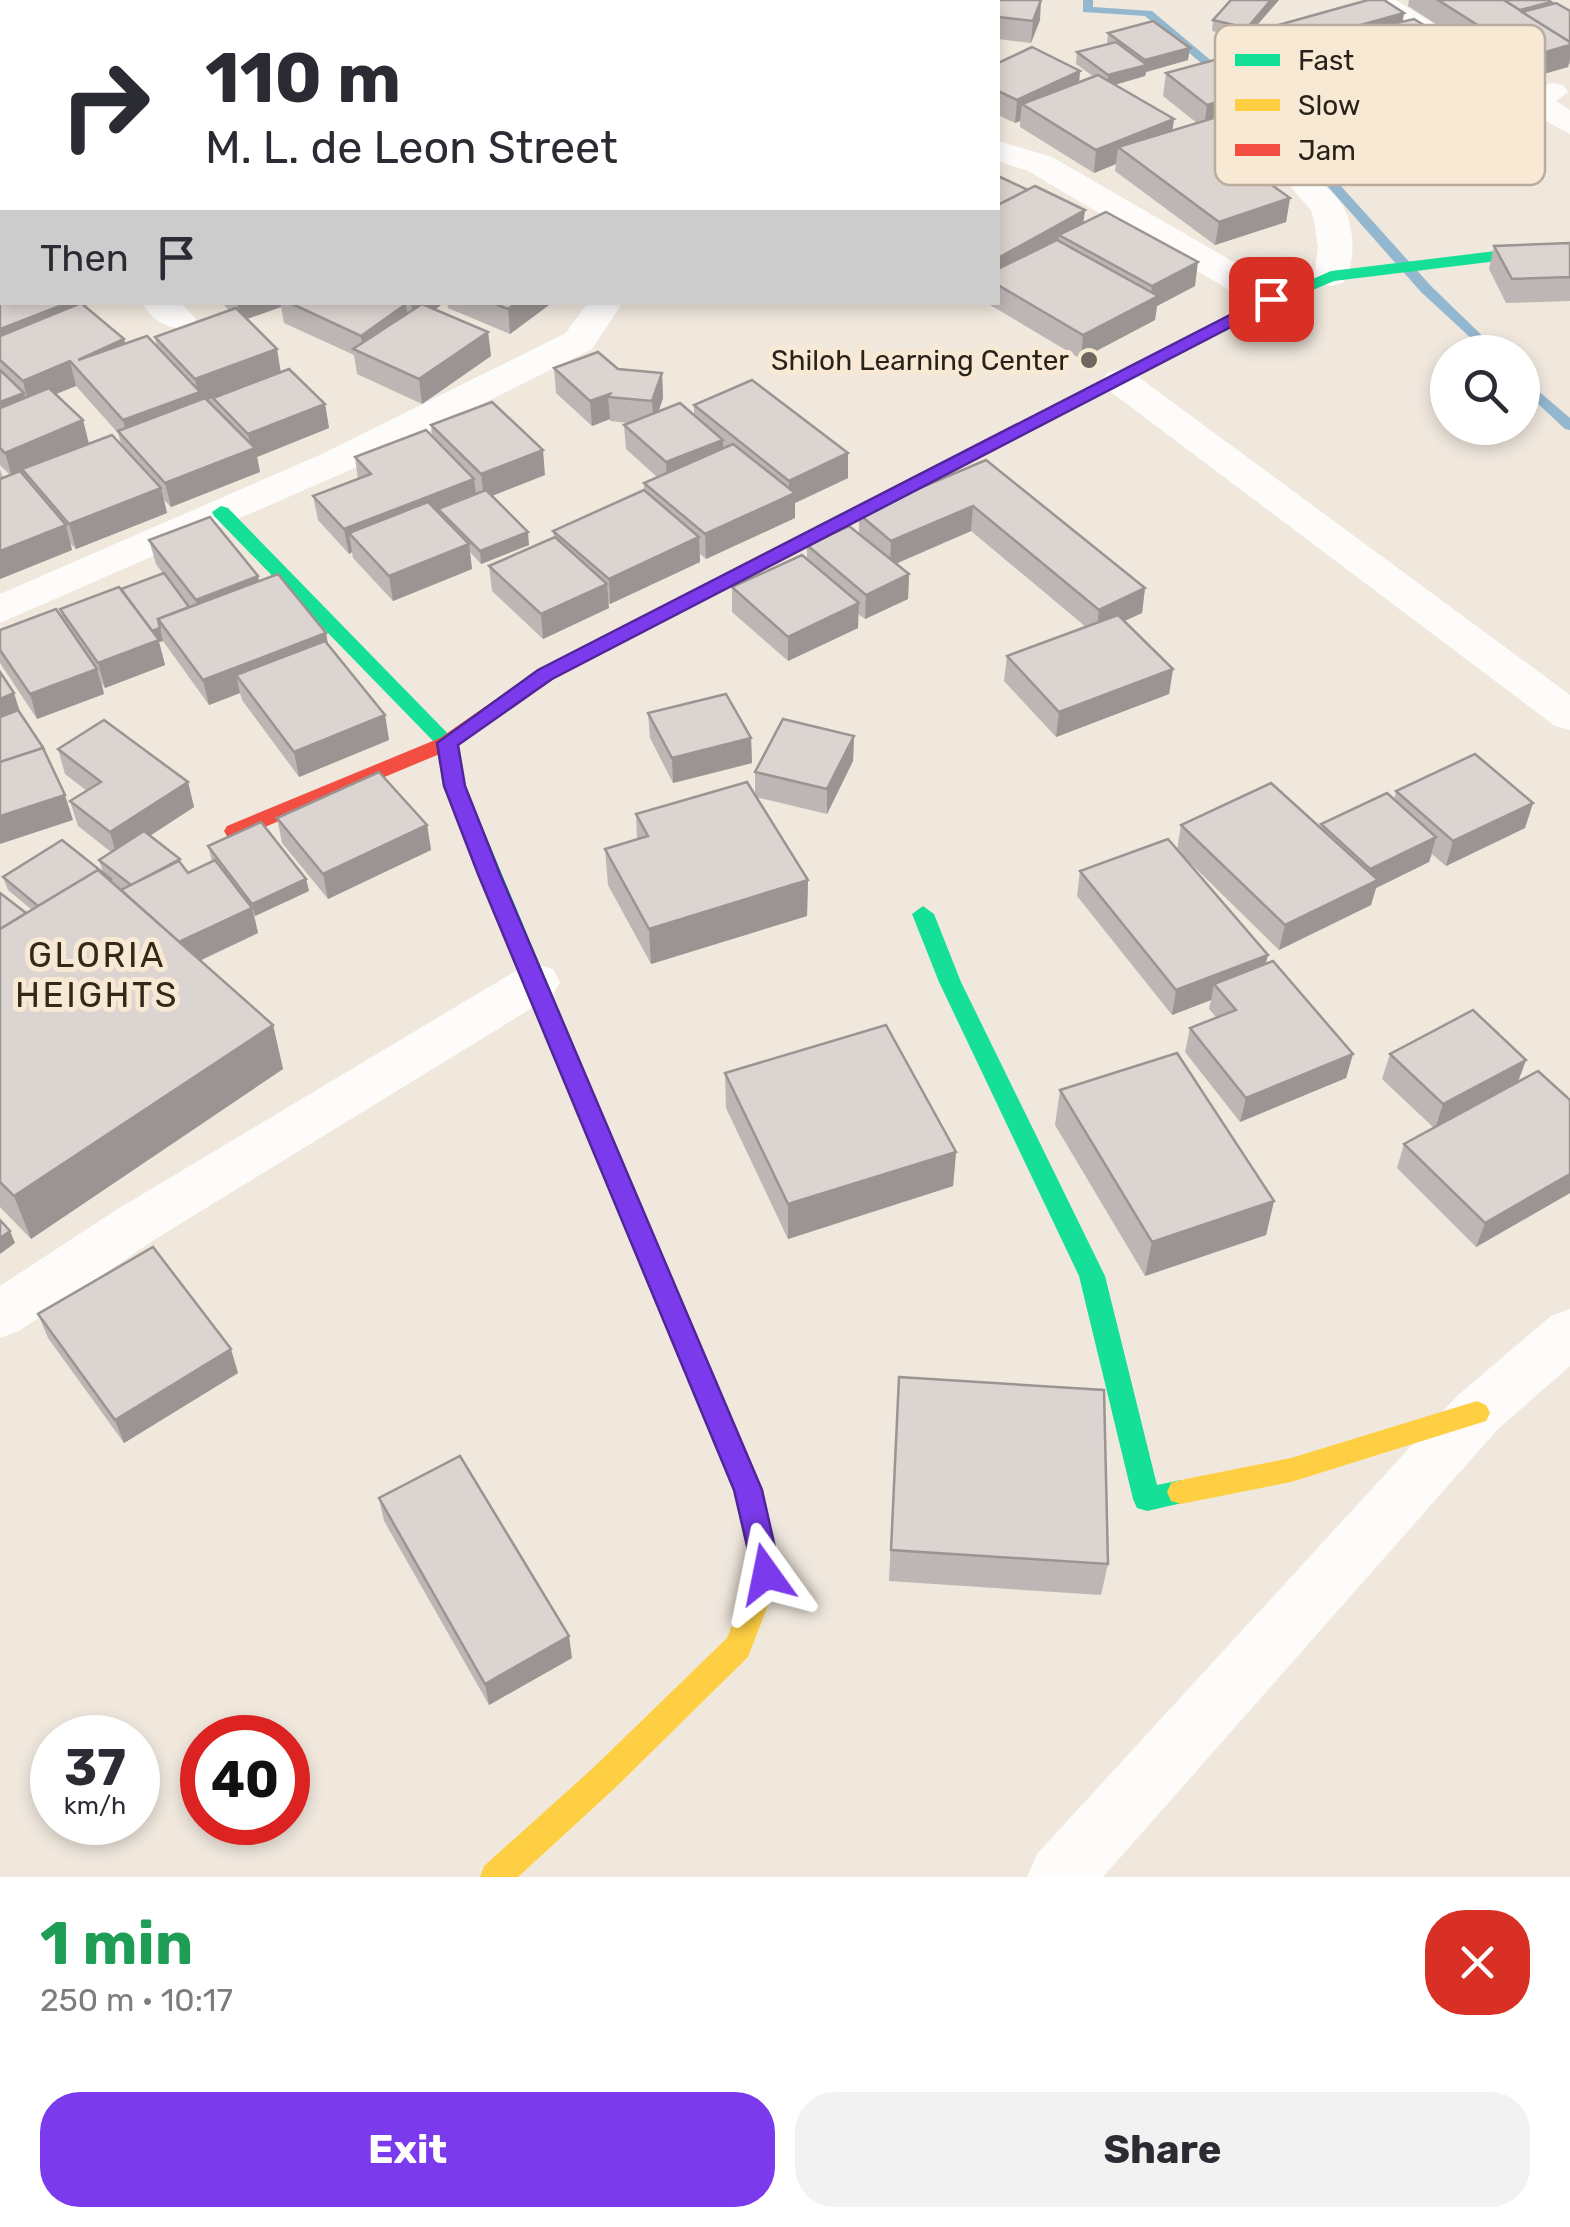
<!DOCTYPE html>
<meta charset="utf-8">
<style>
:root{--surface:#fff;--page:#f2f2f3;--text:#2b2b33;--muted:#7c7c81;--accent:#7c3aed}
body{margin:0;font-family:Rubik,sans-serif;background:var(--page);color:var(--text);height:100vh;display:flex;flex-direction:column;font-size:38px;white-space:nowrap}
*{box-sizing:border-box;margin:0}
p{font-size:32px;color:var(--muted)}
.icon{flex:none;width:55px;height:55px;fill:none;stroke:currentColor;stroke-width:2;stroke-linecap:round;stroke-linejoin:round}
.map{position:relative;height:1877px;overflow:hidden}
.side{display:flex;flex-direction:column;background:var(--surface);flex:1}
.side>*{flex:none}
.hud{position:absolute;left:0px;top:0px;width:1000px;height:305px;box-shadow:0 5px 15px #0003;background:#fff;color:var(--text);overflow:hidden}
.fabs{position:absolute;left:1430px;top:335px;display:grid;gap:20px}
.fabs a{display:grid;place-items:center;width:110px;height:110px;border-radius:50%;background:var(--surface);box-shadow:0 5px 15px #0003;font-size:50px}
.speed{position:absolute;left:30px;top:1715px;display:flex;gap:20px;font-size:50px;font-weight:700;text-align:center}
.speed>*{display:grid;place-content:center;width:130px;height:130px;border-radius:50%;background:var(--surface);box-shadow:0 5px 15px #0003;line-height:1}
.speed small{font-size:25px;font-weight:400}
.speed .limit{border:15px solid #d22;background:#fff;color:#111}
.pin{position:absolute;display:grid;place-items:center;width:85px;height:85px;color:#fff;margin:-42px;border-radius:20px;box-shadow:0 5px 15px #0006}
.me{position:absolute;width:110px;margin:-55px;rotate:348deg;stroke-linejoin:round;filter:drop-shadow(0 0 8px #0008)}
.turn{display:flex;align-items:center;gap:35px;height:210px;padding:0 40px;font-size:45px}
.turn .icon{width:130px;height:130px;stroke-width:2.5}
.turn b{display:block;font-size:70px;line-height:85px}
.then{display:flex;align-items:center;height:95px;padding:0 40px;background:#0003;gap:20px;font-size:38px}
.round{display:grid;place-items:center;flex:none;width:105px;height:105px;border-radius:40px;background:var(--page)}
.headline{display:flex;align-items:center;justify-content:space-between;height:170px;padding:0 40px}
h1{font-size:60px;font-weight:700;line-height:75px;color:#1e9e55}
.button{display:flex;gap:20px;margin-top:auto;padding:20px 40px}
.button a{flex:1;height:115px;border-radius:40px;background:var(--accent);color:#fff;font-size:40px;font-weight:700;line-height:115px;text-align:center}
.button a+a{background:var(--page);color:var(--text)}
.map>svg:first-child{display:block}
.lines{fill:none;stroke-linecap:round;stroke-linejoin:round}
.stream{fill:#94b7d0;fill-rule:evenodd}
.street{fill:#fdfcfa;fill-rule:evenodd}
.fast{fill:#16e098;fill-rule:evenodd}
.slow{fill:#ffcf43;fill-rule:evenodd}
.jam{fill:#f24e42;fill-rule:evenodd}
.wall{fill:#bdb6b4;fill-rule:evenodd}
.shaded-wall{fill:#9a9492}
.building{fill:#dcd4d1;stroke:#9a9492;stroke-width:2.5}
.route{fill:#7c3aed;stroke:#51269a;stroke-width:2.5}
.poi-dot{fill:#6e675f;stroke:#f8e9d5;stroke-width:4}
.labels{text-anchor:middle;dominant-baseline:central;stroke-width:10;stroke-linejoin:round;paint-order:stroke}
.far-poi-label{font-size:28px;fill:#28221b;stroke:#f8e9d5;text-anchor:end}
.neighbourhood-label{font-size:35px;letter-spacing:2.5px;fill:#342919;stroke:#f8e9d5}
.key{fill:#f8e9d5;stroke:#baad9d;stroke-width:2.5}
.key-label{font-size:28px;fill:#28221b}
</style>
<div class="map">
<svg width="1570" height="1877" viewBox="0 0 1570 1877">
<rect width="100%" height="100%" fill="#f0e8dd"/>
<g class="lines">
<g class="stream">
<path d="M1083,0H1093V7L1152,11L1214,63L1297,90L1313,111L1319,156L1331,175L1431,286L1499,352H1486L1421,292L1322,180L1307,156L1301,111L1289,94L1206,67L1145,16L1083,12Z"/>
<path d="M2,129V137L0,138V130Z"/>
<path d="M1522,377L1570,418V430L1565,429L1522,389Z"/>
</g>
<g class="street">
<path d="M1360,0H1396L1534,87L1552,83L1563,85L1568,92L1556,101L1570,110V134L1526,110L1404,148H1382L1377,141L1382,134L1505,96Z"/>
<path d="M1243,77C1287,87 1296,104 1303,146C1304,153 1304,162 1308,168C1317,181 1331,189 1340,202C1355,221 1357,264 1343,283L1331,286L1319,283L1314,276L1318,247L1314,220L1311,210L1274,168L1266,113L1227,86L1232,79Z"/>
<path d="M998,141L1052,157L1284,291L1289,299L1284,307L1271,310L1258,307L1028,171L998,161Z"/>
<path d="M141,302H180L196,319L191,327C169,332 153,321 141,302Z"/>
<path d="M588,302H623L592,349L350,470L0,623V594L322,454L566,333Z"/>
<path d="M1120,370L1133,373L1570,695V730L1555,726L1107,389L1102,381L1107,373Z"/>
<path d="M536,964L553,969L560,982L553,995L154,1240L19,1331L0,1338V1286L116,1210L519,969Z"/>
<path d="M1570,1309V1366L1497,1430L1103,1877H1027L1037,1854L1457,1396L1551,1316Z"/>
</g>
<g class="fast">
<path d="M1570,242V252L1334,281L1247,318H1235L1233,314L1331,271Z"/>
<path d="M221,506L228,508L457,743L465,786L670,1275L666,1282L657,1286L648,1282L644,1275L443,786L437,745L214,516L212,512Z"/>
<path d="M923,906L934,914L961,982L1105,1276L1157,1485L1181,1480L1191,1483L1195,1492L1191,1501L1147,1511L1137,1508L1133,1499L1079,1276L939,982L912,914Z"/>
</g>
<g class="slow">
<path d="M1241,309L1247,310V318L778,562H764L761,558Z"/>
<path d="M1477,1401L1486,1405L1490,1413L1486,1421L1291,1482L1181,1504L1171,1501L1167,1492L1171,1483L1181,1480L1291,1458Z"/>
<path d="M766,1561L776,1565L780,1574L748,1657L615,1788L518,1877H480L484,1866L593,1768L727,1638L756,1565Z"/>
</g>
<g class="jam">
<path d="M771,552L781,558L778,562L552,680L454,748L243,836H227L224,831L227,826L440,738L538,670Z"/>
<path d="M657,1264L666,1268L670,1275L762,1491L780,1574L776,1583L766,1587L756,1583L752,1574L734,1491L644,1275L648,1268Z"/>
</g>
</g>
<g class="wall">
<path d="M105,0H290L285,2H106Z"/>
<path d="M728,0H845L844,2H726Z"/>
<path d="M1231,0H1279L1251,32L1404,13L1403,21L1441,61L1435,70L1389,75L1381,117L1331,116L1287,70L1288,67L1270,72L1247,55L1250,34L1245,39L1212,31L1213,20Z"/>
<path d="M1409,0H1548L1551,2L1550,4L1570,11V64H1569L1568,67L1522,80L1408,6Z"/>
<path d="M998,2L1040,20L1031,43L998,39Z"/>
<path d="M1108,33L1188,60L1146,72L1145,76L1115,85L1173,130L1197,123L1163,96L1166,73L1271,87L1268,110L1227,121L1280,158L1276,181L1270,183L1290,198L1286,222L1215,245L1115,171L1116,164L1094,173L1020,127V121L1015,123L998,115V63L1080,71L1079,83L1094,77L1076,64L1077,52L1107,44Z"/>
<path d="M1434,123L1529,143L1523,166L1478,180L1429,146Z"/>
<path d="M998,176L1028,190L1085,210L1083,223L1195,286L1157,306L1155,320L1081,359L985,302H998Z"/>
<path d="M1570,243V301L1506,303L1489,269L1494,246Z"/>
<path d="M0,261L2,302H85L87,308L124,339L125,344L157,347L155,337L230,311L221,302H445L436,309L488,332L491,356L422,404L357,374L354,355L284,323L281,307L247,319L281,372L325,404L329,428L257,457L260,472L171,507L164,500L167,513L76,549L70,543L72,550L0,579V469L3,478L10,475L0,465ZM76,386L118,433L121,444L89,443L83,420L55,394Z"/>
<path d="M447,302H553L510,334L448,308Z"/>
<path d="M554,368L618,369L662,373L663,398L658,411L694,415V405L848,453V478L795,503V518L706,559L700,554V562L610,604L608,602L609,608L543,639L492,591L489,566L554,537L553,531L644,491V483L657,477L626,449L624,425L628,423L610,421V419L592,426L556,393Z"/>
<path d="M431,425L545,475L492,496L529,545L481,564L470,552L472,569L393,601L353,558L352,552L349,554L318,520L313,496L358,479L355,457L432,437Z"/>
<path d="M986,460L1145,588L1142,613L1124,621L1173,669L1169,694L1056,737L1004,681L1007,656L1086,627L971,531L896,564L909,574L908,599L865,619L858,614V628L788,661L732,612V587L807,559V545L859,534V514Z"/>
<path d="M149,540L258,576L259,581L326,633L328,643L385,715L389,740L299,777L242,700L240,693L209,705L163,641L159,642L165,665L105,688L102,683L104,694L37,719L0,663V630L63,619L60,609L163,574L156,564Z"/>
<path d="M648,713L751,738L752,763L673,783L650,738Z"/>
<path d="M854,736L853,761L827,814L756,797L808,880L807,916L651,964L608,885L605,849L637,839L636,814L755,795V772Z"/>
<path d="M58,749L188,782L194,807L150,836L181,864L188,873L212,861L208,846L306,879L309,891L255,916L254,914L258,933L200,961L273,1025L283,1069L31,1239L0,1207V893L26,914L32,910L8,890L3,877L103,872L99,860L111,852L78,826L70,801L87,791L65,774Z"/>
<path d="M1396,791L1533,803L1525,828L1446,866L1432,854L1429,862L1376,888L1371,905L1279,950L1179,852L1266,964L1353,1054L1346,1078L1240,1122L1185,1052L1190,1028L1216,1017L1209,1009L1211,1000L1172,1015L1077,896L1080,871L1177,850L1181,825L1320,828L1321,824L1394,800Z"/>
<path d="M277,818L427,825L431,850L328,899L282,843Z"/>
<path d="M1390,1054L1526,1060L1518,1082L1570,1100V1193L1476,1247L1397,1168L1404,1144L1434,1128L1382,1079Z"/>
<path d="M725,1073L956,1152L953,1186L788,1239L726,1108Z"/>
<path d="M1060,1090L1274,1201L1266,1235L1145,1276L1055,1125Z"/>
<path d="M38,1314L238,1373L124,1443L48,1338Z"/>
<path d="M897,1410L1108,1564L1101,1595L889,1581Z"/>
<path d="M379,1498L572,1658L489,1705L384,1521Z"/>
</g>
<g class="shaded-wall">
<path d="M247,0H290L285,2H248Z"/>
<path d="M438,0H453V2H429Z"/>
<path d="M1041,0L1040,20L1031,43L1033,21Z"/>
<path d="M1271,0H1279L1245,39L1247,28Z"/>
<path d="M1404,13L1400,35L1291,47L1288,67L1270,72L1274,49Z"/>
<path d="M1446,39L1441,61L1435,70L1388,75L1393,53Z"/>
<path d="M1570,45V58L1568,67L1522,80L1528,57Z"/>
<path d="M1190,48L1188,60L1146,72L1145,76L1107,87L1108,75L1144,65L1145,60Z"/>
<path d="M1080,71L1078,93L1022,104L1020,121L1015,123L1017,100Z"/>
<path d="M0,74H2V98L0,99Z"/>
<path d="M1271,87L1268,110L1204,128L1207,105Z"/>
<path d="M1174,119L1171,142L1118,147L1116,164L1094,173L1096,150Z"/>
<path d="M1529,143L1523,166L1478,180L1483,157Z"/>
<path d="M1280,158L1276,181L1245,192L1248,168Z"/>
<path d="M1290,198L1286,222L1215,245L1219,222Z"/>
<path d="M1085,210L1082,234L1059,235L1058,247L998,281V258Z"/>
<path d="M1198,262L1195,286L1157,306L1155,320L1081,359L1083,335L1150,301L1152,286Z"/>
<path d="M70,302H85L90,321L0,356V329Z"/>
<path d="M237,302H280L281,307L241,321Z"/>
<path d="M411,302H445L414,325Z"/>
<path d="M517,302H553L510,334L508,309Z"/>
<path d="M406,304L409,328L363,354L361,336Z"/>
<path d="M488,332L491,356L422,404L419,379Z"/>
<path d="M124,339L129,363L78,360Z"/>
<path d="M277,349L281,373L202,402L205,417L129,445L123,420L198,393L195,379Z"/>
<path d="M70,361L76,386L29,405L23,381Z"/>
<path d="M662,373L663,398L654,426L652,401Z"/>
<path d="M24,393L30,417L0,429V402Z"/>
<path d="M610,394L608,397L610,419L592,426L590,401Z"/>
<path d="M325,404L329,428L257,457L260,472L171,507L165,483L251,449L248,434Z"/>
<path d="M83,420L89,445L22,469L23,473L12,477L5,453Z"/>
<path d="M723,440V464L667,487L666,462Z"/>
<path d="M543,450L545,475L484,499L481,474Z"/>
<path d="M848,453V478L795,503V518L706,559L705,534L789,496V481Z"/>
<path d="M474,479L477,503L438,509L439,518L349,533L352,552L349,554L344,529Z"/>
<path d="M161,488L167,513L76,549L69,524Z"/>
<path d="M973,506L971,531L890,566L891,541Z"/>
<path d="M66,525L72,550L0,579V551Z"/>
<path d="M528,532L529,545L481,564L480,551Z"/>
<path d="M699,537L700,562L610,604L609,579Z"/>
<path d="M469,544L472,569L393,601L389,576Z"/>
<path d="M909,574L908,599L865,619L866,595Z"/>
<path d="M258,576L263,601L201,625L196,600Z"/>
<path d="M607,584L609,608L543,639L541,614Z"/>
<path d="M1145,588L1142,613L1096,634L1099,610Z"/>
<path d="M859,603L858,628L788,661V637Z"/>
<path d="M160,628L163,641L159,642L165,665L105,688L98,663L151,631Z"/>
<path d="M326,633L330,657L236,675L240,693L209,705L203,680Z"/>
<path d="M97,669L104,694L37,719L30,694Z"/>
<path d="M1173,669L1169,694L1056,737L1059,712Z"/>
<path d="M14,693L22,718L0,727V699Z"/>
<path d="M385,715L389,740L299,777L294,752Z"/>
<path d="M854,736L853,761L827,814V789Z"/>
<path d="M751,738L752,763L673,783L672,758Z"/>
<path d="M188,782L194,807L117,857L110,832Z"/>
<path d="M65,795L73,820L0,844V816Z"/>
<path d="M1533,803L1525,828L1446,866L1453,841Z"/>
<path d="M427,825L431,850L328,899L323,874Z"/>
<path d="M1436,837L1429,862L1376,888L1371,905L1279,950L1285,925L1366,886L1370,869Z"/>
<path d="M306,879L309,891L255,916L252,904Z"/>
<path d="M808,880L807,916L651,964L649,929Z"/>
<path d="M252,908L258,933L183,968L176,944Z"/>
<path d="M1268,955L1262,979L1214,984L1211,1000L1172,1015L1176,990Z"/>
<path d="M273,1025L283,1069L31,1239L14,1196Z"/>
<path d="M1353,1054L1346,1078L1240,1122L1246,1098Z"/>
<path d="M1526,1060L1517,1084L1435,1129L1443,1104Z"/>
<path d="M956,1152L953,1186L788,1239V1204Z"/>
<path d="M1570,1174V1193L1476,1247L1485,1223Z"/>
<path d="M1274,1201L1266,1235L1145,1276L1152,1242Z"/>
<path d="M10,1231L15,1243L0,1254V1238Z"/>
<path d="M231,1349L238,1373L124,1443L115,1420Z"/>
<path d="M569,1636L572,1658L489,1705L485,1684Z"/>
</g>
<g class="building">
<path d="M49,0H104L106,2H51Z"/>
<path d="M126,0H232L227,2H132Z"/>
<path d="M378,0H438L429,2H380Z"/>
<path d="M495,0H561L560,2H494Z"/>
<path d="M728,0H819L818,2H726Z"/>
<path d="M964,0H1041L1033,21L998,17V2H963Z"/>
<path d="M1231,0H1271L1247,28L1213,20Z"/>
<path d="M1368,0H1384L1404,13L1274,49L1250,33Z"/>
<path d="M1438,0H1504L1570,42V45L1528,57Z"/>
<path d="M1504,0H1548L1551,2L1520,10Z"/>
<path d="M1556,3L1570,11V42L1522,12Z"/>
<path d="M1414,19L1446,39L1440,48L1393,53L1385,94L1335,93L1291,47Z"/>
<path d="M0,21L2,24V63L0,60Z"/>
<path d="M1153,21L1190,48L1145,60L1108,33Z"/>
<path d="M1116,42L1147,65L1108,75L1077,52Z"/>
<path d="M1032,47L1080,71L1017,100L998,91V63Z"/>
<path d="M1229,56L1271,87L1207,105L1166,73Z"/>
<path d="M1098,75L1174,119L1096,150L1022,104Z"/>
<path d="M1220,116L1280,158L1248,168L1290,198L1219,222L1118,147Z"/>
<path d="M998,176L1028,190L998,205Z"/>
<path d="M1035,186L1085,210L998,258V205Z"/>
<path d="M1106,212L1198,262L1152,286L1059,235Z"/>
<path d="M1057,240L1158,296L1083,335L998,285V269Z"/>
<path d="M1570,243V277L1512,279L1494,246Z"/>
<path d="M2,260V302H70L0,329V261Z"/>
<path d="M288,302H401L406,304L361,336Z"/>
<path d="M490,302H517L508,309Z"/>
<path d="M81,303L124,339L78,360L147,336L200,392L123,420L70,361L23,381L0,360V336Z"/>
<path d="M422,304L488,332L419,379L353,349Z"/>
<path d="M236,308L277,349L195,379L155,337Z"/>
<path d="M598,352L618,369L662,373L652,401L608,397L610,394L590,401L554,368Z"/>
<path d="M289,369L325,404L248,434L213,398Z"/>
<path d="M0,370L24,393L0,402Z"/>
<path d="M752,380L848,453L789,481L694,405Z"/>
<path d="M49,388L83,420L5,453L0,448V408Z"/>
<path d="M205,398L255,448L165,483L118,431Z"/>
<path d="M492,402L543,450L481,474L431,425Z"/>
<path d="M680,403L723,440L666,462L624,425Z"/>
<path d="M426,430L474,479L344,529L313,496L371,474L355,457Z"/>
<path d="M112,435L161,488L69,524L22,469Z"/>
<path d="M733,444L795,493L705,534L644,483Z"/>
<path d="M986,460L1145,588L1099,610L973,506L891,541L859,514Z"/>
<path d="M20,471L66,525L0,551V479Z"/>
<path d="M486,490L528,532L480,551L438,509Z"/>
<path d="M644,490L699,537L609,579L553,531Z"/>
<path d="M428,502L469,544L389,576L349,533Z"/>
<path d="M210,517L258,576L196,600L149,540Z"/>
<path d="M849,526L909,574L866,595L807,545Z"/>
<path d="M555,537L607,584L541,614L489,566Z"/>
<path d="M802,555L859,603L788,637L732,587Z"/>
<path d="M164,573L189,607L158,619L160,628L152,631L121,589Z"/>
<path d="M278,574L326,633L203,680L158,619Z"/>
<path d="M119,587L159,640L98,663L60,609Z"/>
<path d="M56,609L97,669L30,694L0,650V630Z"/>
<path d="M1118,615L1173,669L1059,712L1007,656Z"/>
<path d="M325,641L385,715L294,752L236,675Z"/>
<path d="M0,672L14,693L0,699Z"/>
<path d="M726,694L751,738L672,758L648,713Z"/>
<path d="M18,710L44,749L43,748L0,762V717Z"/>
<path d="M783,719L854,736L827,789L755,772Z"/>
<path d="M104,720L188,782L110,832L70,801L101,782L58,749Z"/>
<path d="M43,748L65,795L0,816V762Z"/>
<path d="M1475,754L1533,803L1453,841L1396,791Z"/>
<path d="M379,772L427,825L323,874L277,818Z"/>
<path d="M747,782L808,880L649,929L605,849L648,836L636,814Z"/>
<path d="M1271,783L1378,880L1285,925L1181,825Z"/>
<path d="M1387,793L1436,837L1370,869L1321,824Z"/>
<path d="M261,822L306,879L252,904L208,846Z"/>
<path d="M144,831L180,859L131,885L99,860Z"/>
<path d="M1168,839L1268,955L1176,990L1080,871Z"/>
<path d="M62,840L111,879L110,880L98,870L38,906L3,877Z"/>
<path d="M215,860L252,908L179,942L121,890L179,861L188,873Z"/>
<path d="M98,870L273,1025L14,1196L0,1182V929Z"/>
<path d="M0,893L26,913L0,929Z"/>
<path d="M1273,961L1353,1054L1246,1098L1190,1028L1236,1010L1214,984Z"/>
<path d="M1473,1010L1526,1060L1443,1104L1390,1054Z"/>
<path d="M886,1025L956,1152L788,1204L725,1073Z"/>
<path d="M1177,1053L1274,1201L1152,1242L1060,1090Z"/>
<path d="M1538,1071L1570,1100V1174L1485,1223L1404,1144Z"/>
<path d="M0,1220L10,1231L0,1238Z"/>
<path d="M153,1247L231,1349L115,1420L38,1314Z"/>
<path d="M899,1377L1104,1390L1108,1564L891,1550Z"/>
<path d="M460,1456L569,1636L485,1684L379,1498Z"/>
</g>
<path class="route" d="M1271,294L1279,299L1277,303L552,679L458,745L465,786L500,874L762,1490L781,1574L777,1584L766,1588L756,1584L734,1490L478,874L444,786L437,743L538,670Z"/>
<circle class="poi-dot" cx="1089" cy="360" r="10"/>
<g class="labels">
<g class="far-poi-label">
<text x="1069" y="360">Shiloh Learning Center</text>
</g>
<g class="neighbourhood-label">
<text x="97" y="955">GLORIA<tspan x="97" dy="40">HEIGHTS</tspan></text>
</g>
</g>
<rect x="1215" y="25" width="330" height="160" rx="15" class="key"/>
<rect x="1235" y="54" width="45" height="12" fill="#16e098"/>
<rect x="1235" y="99" width="45" height="12" fill="#ffcf43"/>
<rect x="1235" y="144" width="45" height="12" fill="#f24e42"/>
<g class="key-label">
<text x="1298" y="70">Fast</text>
<text x="1298" y="115">Slow</text>
<text x="1298" y="160">Jam</text>
</g>
</svg>
<div class="fabs">
<a><svg class="icon" aria-label="search" viewBox="0 0 24 24"><circle cx="10" cy="10" r="6"/><path d="M15 15l6 6"/></svg></a>
</div>
<div class="speed"><div>37<small>km/h</small></div><div class="limit">40</div></div>
<div class="pin" style="left:1271px;top:299px;background:#d93025"><svg class="icon" aria-label="arrive" viewBox="0 0 24 24"><path d="M6 21V4h12l-3 4 3 4H6"/></svg></div>
<svg class="me" style="left:766px;top:1574px" viewBox="-20 -20 40 40"><path d="M0-17L14 15 0 8-14 15z" fill="#7c3aed" stroke="#fff" stroke-width="4"/></svg>
<div class="hud">
<div class="turn"><svg class="icon" aria-label="right" viewBox="0 0 24 24"><path d="M7 20v-9h11M14 6l5 5-5 5"/></svg><div><b>110 m</b>M. L. de Leon Street</div></div>
<div class="then">Then<svg class="icon" aria-label="arrive" viewBox="0 0 24 24"><path d="M6 21V4h12l-3 4 3 4H6"/></svg></div>
</div>
</div>
<section class="side">
<div class="headline"><div><h1>1 min</h1><p>250 m · 10:17</p></div><a class="round" style="background:#d93025;color:#fff"><svg class="icon" aria-label="close" viewBox="0 0 24 24"><path d="M6 6l12 12M18 6L6 18"/></svg></a></div>
<div class="button"><a>Exit</a><a>Share</a></div>
</section>
